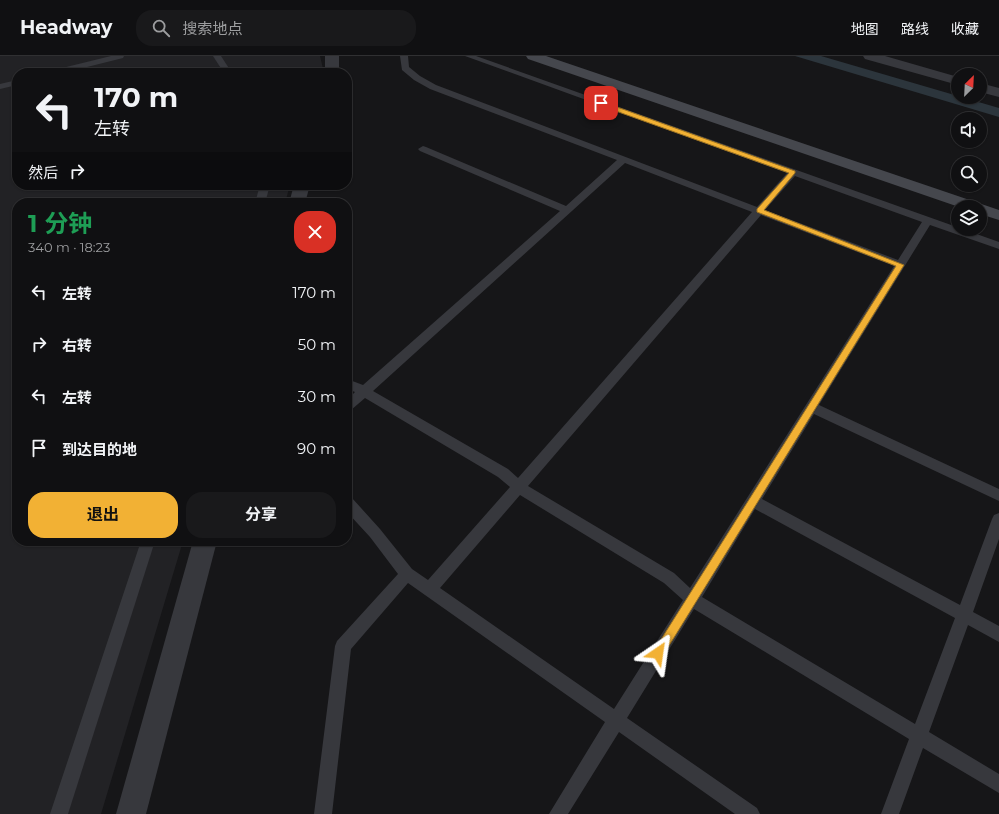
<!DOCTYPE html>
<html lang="zh">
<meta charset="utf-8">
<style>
:root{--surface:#101012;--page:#19191b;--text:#f1f3f6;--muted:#9c9d9f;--line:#303032;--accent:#f2b134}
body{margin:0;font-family:Montserrat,"Noto Sans SC",sans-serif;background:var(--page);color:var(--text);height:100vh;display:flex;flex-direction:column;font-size:15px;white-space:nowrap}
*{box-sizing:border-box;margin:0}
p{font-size:13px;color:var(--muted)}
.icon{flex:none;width:22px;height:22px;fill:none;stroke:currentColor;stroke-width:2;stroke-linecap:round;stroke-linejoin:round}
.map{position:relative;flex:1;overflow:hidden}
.drawer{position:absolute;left:12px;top:142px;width:340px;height:348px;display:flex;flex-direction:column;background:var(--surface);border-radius:16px;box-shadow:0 1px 3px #0004,0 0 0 1px var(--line)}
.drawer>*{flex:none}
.banner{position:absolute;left:12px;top:12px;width:340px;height:122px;border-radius:16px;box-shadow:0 1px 3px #0004,0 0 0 1px var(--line);background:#101012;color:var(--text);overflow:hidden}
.needle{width:26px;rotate:24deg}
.fabs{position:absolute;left:951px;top:12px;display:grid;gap:8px}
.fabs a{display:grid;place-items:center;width:36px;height:36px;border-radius:50%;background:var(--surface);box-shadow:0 1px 3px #0004,0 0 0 1px var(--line);font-size:20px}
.pin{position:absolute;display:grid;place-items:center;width:34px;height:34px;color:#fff;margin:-17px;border-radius:8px;box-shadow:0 2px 6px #0006}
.me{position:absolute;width:44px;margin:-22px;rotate:32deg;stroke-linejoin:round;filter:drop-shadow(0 0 3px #0008)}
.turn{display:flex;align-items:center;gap:14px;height:84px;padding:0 16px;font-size:18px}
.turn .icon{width:52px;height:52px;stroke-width:2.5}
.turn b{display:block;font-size:28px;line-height:34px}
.then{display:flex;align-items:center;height:38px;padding:0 16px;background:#0003;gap:8px;font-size:15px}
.round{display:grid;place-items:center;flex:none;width:42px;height:42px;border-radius:16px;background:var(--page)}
.summary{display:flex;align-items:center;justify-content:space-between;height:68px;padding:0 16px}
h1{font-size:24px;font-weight:700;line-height:30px;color:#1e9e55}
.cta{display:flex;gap:8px;margin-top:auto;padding:8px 16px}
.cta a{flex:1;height:46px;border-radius:16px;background:var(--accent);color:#111;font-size:16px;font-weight:700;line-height:46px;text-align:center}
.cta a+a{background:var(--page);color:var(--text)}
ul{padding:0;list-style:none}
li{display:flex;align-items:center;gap:12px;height:52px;padding:0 16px}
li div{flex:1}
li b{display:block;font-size:15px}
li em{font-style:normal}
header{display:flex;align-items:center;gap:24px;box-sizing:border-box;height:56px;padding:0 20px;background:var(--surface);border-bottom:1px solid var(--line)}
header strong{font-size:19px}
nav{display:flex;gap:22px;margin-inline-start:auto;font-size:14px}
.search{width:280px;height:36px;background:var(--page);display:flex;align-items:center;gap:10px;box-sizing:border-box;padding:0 14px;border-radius:16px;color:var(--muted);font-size:15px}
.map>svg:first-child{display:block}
.built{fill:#222225}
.water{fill:#2c353c}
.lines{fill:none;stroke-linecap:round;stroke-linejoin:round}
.service{fill:#37383d;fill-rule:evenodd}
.minor{fill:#37383d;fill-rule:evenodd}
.secondary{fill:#45474d;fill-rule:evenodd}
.route{fill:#f2b134;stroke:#9d7322}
</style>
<header>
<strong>Headway</strong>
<div class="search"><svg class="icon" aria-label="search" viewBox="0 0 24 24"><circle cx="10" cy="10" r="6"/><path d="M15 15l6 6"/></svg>搜索地点</div>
<nav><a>地图</a><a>路线</a><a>收藏</a></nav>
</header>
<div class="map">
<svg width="999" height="758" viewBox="0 0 999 758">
<rect width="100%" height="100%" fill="#161618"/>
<path class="built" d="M0,0H320L324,17H17V129H290L285,147H17V485H183L101,758H0Z"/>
<path class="water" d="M795,0H821L999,52V61Z"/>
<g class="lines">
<g class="service">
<path d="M111,0H124L123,2L63,17H49L50,15Z"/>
<path d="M213,0H221L232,17H224Z"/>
<path d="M400,0H408L409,11L420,20L436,29L757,151L787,117L465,0H476L999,186V193L930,169L819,349L999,433V445L814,358L762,443L960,549L992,463L994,459L999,457V483L973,556L999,570V586L968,569L929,676L999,718V737L923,692L899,758H881L909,683L694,553L627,662L757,752L760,758H735L619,676L568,758H549L605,666L408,527L351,593L332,758H314L335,590L337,585L398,518L370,481L347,456V440L352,442L380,473L412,513L428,524L510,431L498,421L365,342L351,354L347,356V344L355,336L347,333V323L363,329L560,155L420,95L418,93L423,90L426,91L566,150L617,104L430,33L414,24L402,14ZM625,107L752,156L518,422L508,413L373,335ZM795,120L922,166L898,204L765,154ZM761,159L894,210L690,532L674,517L528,430ZM520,439L664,527L683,544L614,653L440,532ZM755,453L955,562L915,668L702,541Z"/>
<path d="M17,24V29L0,33V28Z"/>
<path d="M260,129H270L265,147H255Z"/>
<path d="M141,485H155L68,758H50Z"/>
</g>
<g class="minor">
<rect x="325" y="0" width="14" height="17"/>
<path d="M863,0H885L958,21V29L865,3Z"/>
<path d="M980,27L999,32V41L980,36Z"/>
<path d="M294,129H310L305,147H289Z"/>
<path d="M193,485H217L146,758H116Z"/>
</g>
<path class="secondary" d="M526,0H546L999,154V164L980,158V151H959L528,3Z"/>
</g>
<path class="route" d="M599,46H603L795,115V117L764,154L904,209L662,601L658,602L655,601L653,597L655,593L896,210L757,156V153L789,117L599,49Z"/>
</svg>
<div class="fabs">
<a><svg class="needle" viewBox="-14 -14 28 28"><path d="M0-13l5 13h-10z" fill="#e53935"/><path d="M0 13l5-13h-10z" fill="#9c9d9f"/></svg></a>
<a><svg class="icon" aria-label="sound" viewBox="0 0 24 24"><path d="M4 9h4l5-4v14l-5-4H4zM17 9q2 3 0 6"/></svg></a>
<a><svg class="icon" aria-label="search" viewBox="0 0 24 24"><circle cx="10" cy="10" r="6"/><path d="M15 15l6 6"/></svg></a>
<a><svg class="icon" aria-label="layers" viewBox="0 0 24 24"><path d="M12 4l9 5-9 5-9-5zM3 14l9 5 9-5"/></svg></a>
</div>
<div class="pin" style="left:601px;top:47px;background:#d93025"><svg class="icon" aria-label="arrive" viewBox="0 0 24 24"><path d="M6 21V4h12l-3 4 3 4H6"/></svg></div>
<svg class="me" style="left:658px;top:597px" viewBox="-20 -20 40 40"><path d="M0-17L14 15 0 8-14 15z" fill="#f2b134" stroke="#fff" stroke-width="4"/></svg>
<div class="banner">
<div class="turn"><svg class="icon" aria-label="left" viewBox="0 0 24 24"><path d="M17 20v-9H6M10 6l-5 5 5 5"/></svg><div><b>170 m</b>左转</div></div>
<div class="then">然后<svg class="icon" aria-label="right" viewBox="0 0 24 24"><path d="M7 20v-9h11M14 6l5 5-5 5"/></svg></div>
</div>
<section class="drawer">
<div class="summary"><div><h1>1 分钟</h1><p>340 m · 18:23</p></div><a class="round" style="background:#d93025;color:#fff"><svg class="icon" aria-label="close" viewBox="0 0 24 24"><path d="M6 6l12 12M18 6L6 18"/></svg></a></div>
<ul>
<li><svg class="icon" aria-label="left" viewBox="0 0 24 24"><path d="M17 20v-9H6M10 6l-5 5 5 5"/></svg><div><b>左转</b></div><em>170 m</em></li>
<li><svg class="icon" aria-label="right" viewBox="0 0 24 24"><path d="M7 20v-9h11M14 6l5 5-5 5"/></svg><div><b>右转</b></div><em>50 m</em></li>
<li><svg class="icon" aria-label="left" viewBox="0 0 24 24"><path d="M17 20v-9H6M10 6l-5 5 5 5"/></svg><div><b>左转</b></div><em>30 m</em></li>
<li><svg class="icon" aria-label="arrive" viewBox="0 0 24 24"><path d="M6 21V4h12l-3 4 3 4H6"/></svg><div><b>到达目的地</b></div><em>90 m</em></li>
</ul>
<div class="cta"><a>退出</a><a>分享</a></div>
</section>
</div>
